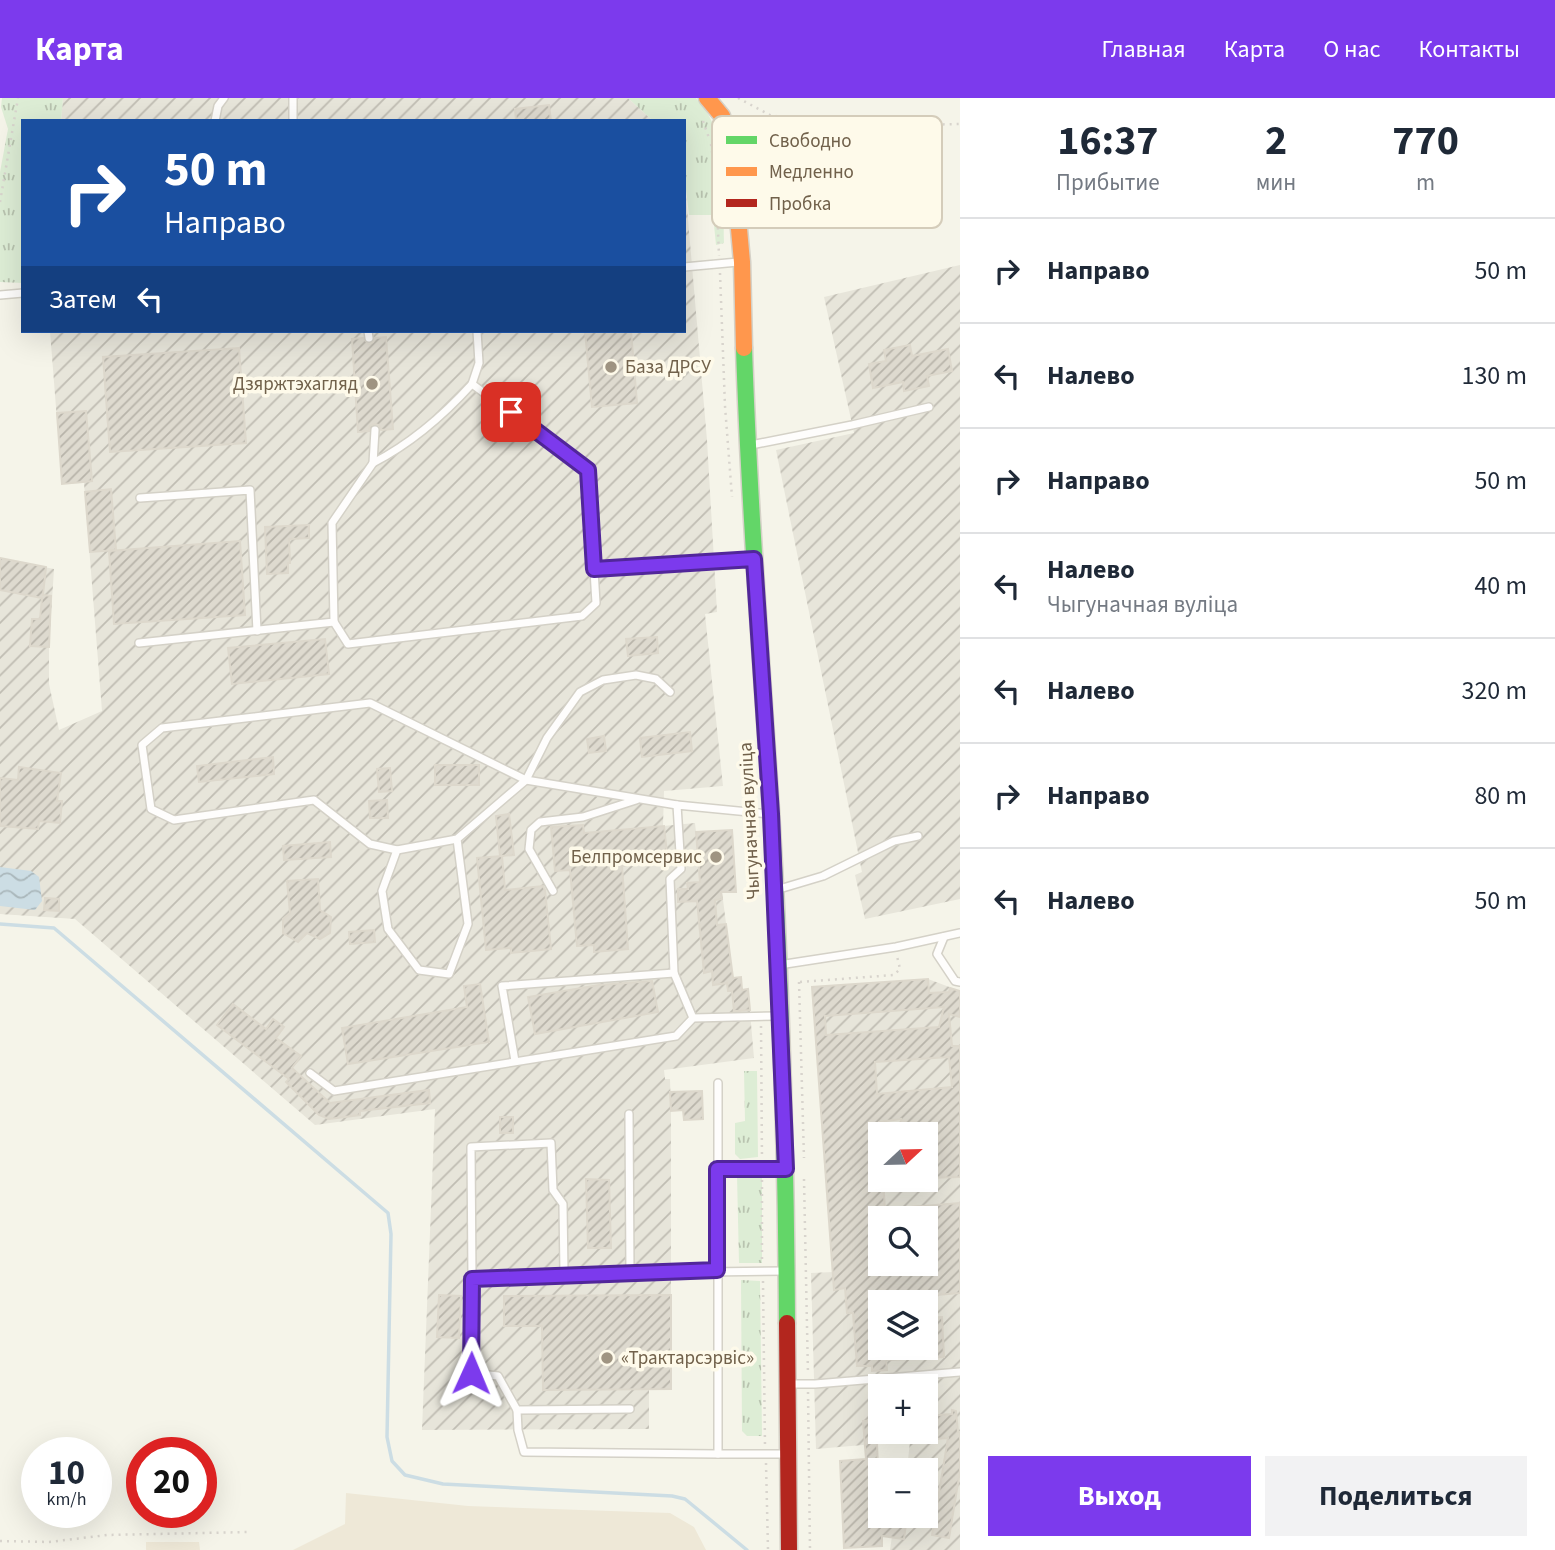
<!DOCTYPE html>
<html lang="ru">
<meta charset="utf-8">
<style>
:root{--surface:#fff;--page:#f2f2f3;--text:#1f2937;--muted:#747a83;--line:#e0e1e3;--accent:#7c3aed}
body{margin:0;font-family:"Source Sans 3",sans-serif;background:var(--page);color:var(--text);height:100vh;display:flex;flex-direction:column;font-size:26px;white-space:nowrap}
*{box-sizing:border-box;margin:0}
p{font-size:23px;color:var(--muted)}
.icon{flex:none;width:38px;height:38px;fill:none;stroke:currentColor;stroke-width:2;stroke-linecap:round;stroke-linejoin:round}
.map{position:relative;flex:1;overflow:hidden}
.panel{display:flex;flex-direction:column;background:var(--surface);width:595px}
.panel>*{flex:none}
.guide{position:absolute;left:21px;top:21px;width:665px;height:214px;border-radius:0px;box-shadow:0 7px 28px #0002;background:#1a4fa0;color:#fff;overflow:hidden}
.needle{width:46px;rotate:68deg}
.fabs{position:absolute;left:868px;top:1024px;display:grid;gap:14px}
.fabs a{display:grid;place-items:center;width:70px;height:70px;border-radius:0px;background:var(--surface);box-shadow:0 7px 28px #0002;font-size:35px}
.speed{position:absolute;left:21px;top:1339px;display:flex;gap:14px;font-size:35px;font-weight:700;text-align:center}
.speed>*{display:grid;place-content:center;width:91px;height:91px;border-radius:50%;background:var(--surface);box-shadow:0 7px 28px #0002;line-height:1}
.speed small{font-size:18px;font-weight:400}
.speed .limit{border:10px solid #d22;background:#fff;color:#111}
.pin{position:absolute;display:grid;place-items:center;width:60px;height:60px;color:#fff;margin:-30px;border-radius:14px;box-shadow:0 4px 10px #0006}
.me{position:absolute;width:77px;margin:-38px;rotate:1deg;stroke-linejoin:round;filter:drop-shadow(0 0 5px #0008)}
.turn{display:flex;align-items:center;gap:24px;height:147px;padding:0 28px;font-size:32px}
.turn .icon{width:91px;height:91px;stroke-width:2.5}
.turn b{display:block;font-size:49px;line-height:60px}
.then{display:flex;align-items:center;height:66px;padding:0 28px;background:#0003;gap:14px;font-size:26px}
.eta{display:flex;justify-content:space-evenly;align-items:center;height:119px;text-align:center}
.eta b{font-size:42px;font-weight:700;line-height:49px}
.button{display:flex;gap:14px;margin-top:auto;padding:14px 28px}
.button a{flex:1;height:80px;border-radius:0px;background:var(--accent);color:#fff;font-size:28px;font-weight:700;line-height:80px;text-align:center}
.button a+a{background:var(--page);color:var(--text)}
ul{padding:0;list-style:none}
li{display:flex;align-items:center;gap:21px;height:105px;padding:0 28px;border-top:2px solid var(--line)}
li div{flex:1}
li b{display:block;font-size:26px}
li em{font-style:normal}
header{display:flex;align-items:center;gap:42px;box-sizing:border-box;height:98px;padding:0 35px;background:var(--accent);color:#fff}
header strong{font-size:33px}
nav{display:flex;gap:38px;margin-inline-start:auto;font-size:24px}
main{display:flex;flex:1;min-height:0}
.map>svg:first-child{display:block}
.residential{fill:#eee8d7}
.industrial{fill:url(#industrial-furrows);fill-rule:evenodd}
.grass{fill:url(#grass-tufts)}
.water{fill:url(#water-waves)}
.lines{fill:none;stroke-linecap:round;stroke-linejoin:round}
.stream{stroke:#ccdde4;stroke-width:3.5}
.building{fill:url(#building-hatch);stroke:#ddd8cc;stroke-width:2;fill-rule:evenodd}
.lane-casing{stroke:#d4d1c7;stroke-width:10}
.fast-casing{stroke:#d5d1c7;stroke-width:19}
.slow-casing{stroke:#d5d1c7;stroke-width:19}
.jam-casing{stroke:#d5d1c7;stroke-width:19}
.path{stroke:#d8d4cd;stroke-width:2.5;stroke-dasharray:2 5;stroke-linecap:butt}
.lane{stroke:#fefdfc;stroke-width:7}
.fast{stroke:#63d668;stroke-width:16}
.slow{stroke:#ff974d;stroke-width:16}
.jam{stroke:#b3261e;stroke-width:16}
.route-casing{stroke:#51269a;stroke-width:18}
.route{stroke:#7c3aed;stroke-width:12}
.poi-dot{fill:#9f9482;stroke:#fefaea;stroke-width:2.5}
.labels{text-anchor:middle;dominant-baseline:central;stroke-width:7;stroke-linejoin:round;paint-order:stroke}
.poi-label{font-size:19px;fill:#71614b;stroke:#fefaea;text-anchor:start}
.street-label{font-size:19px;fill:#71614b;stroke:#fefaea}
.key{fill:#fefaea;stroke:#d4ccba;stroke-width:2}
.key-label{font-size:19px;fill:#71614b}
</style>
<header>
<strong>Карта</strong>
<nav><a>Главная</a><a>Карта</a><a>О нас</a><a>Контакты</a></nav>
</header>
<main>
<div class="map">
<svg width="960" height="1452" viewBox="0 0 960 1452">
<defs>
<pattern id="industrial-furrows" width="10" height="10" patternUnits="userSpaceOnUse" patternTransform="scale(1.75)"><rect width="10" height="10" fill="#e7e5da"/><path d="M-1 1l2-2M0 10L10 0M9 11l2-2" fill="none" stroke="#c0bdb3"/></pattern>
<pattern id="grass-tufts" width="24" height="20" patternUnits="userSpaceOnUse" patternTransform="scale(1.75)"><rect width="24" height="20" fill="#ddedd5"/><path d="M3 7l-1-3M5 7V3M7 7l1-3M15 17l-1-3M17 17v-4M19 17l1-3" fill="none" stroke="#b8c3af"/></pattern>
<pattern id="water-waves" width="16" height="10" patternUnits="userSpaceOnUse" patternTransform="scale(1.75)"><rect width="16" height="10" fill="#ccdde4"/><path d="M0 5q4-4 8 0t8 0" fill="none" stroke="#aab7bb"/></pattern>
<pattern id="building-hatch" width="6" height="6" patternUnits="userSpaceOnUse" patternTransform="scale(1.75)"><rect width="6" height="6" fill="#dedacf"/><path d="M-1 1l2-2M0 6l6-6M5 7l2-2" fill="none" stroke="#b8b4aa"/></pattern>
</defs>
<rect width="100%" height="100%" fill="#f5f4e9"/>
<g class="residential">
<path d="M346,1395L468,1408L670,1415L694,1429L706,1452H293L345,1426Z"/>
<path d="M146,1444H199L200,1452H146Z"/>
</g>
<g class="industrial">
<path d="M63,0H628L653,23H61Z"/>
<path d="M684,75L707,342L717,514L705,516L723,688L664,693L663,728L695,725L696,734L722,794L733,880L742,892L748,891L754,960L664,972L665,981H670L671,1013V1291L649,1292V1331L422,1332L435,1011L315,1027L75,821L0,816V460L54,471L49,549V586L59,632L102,613L84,385L62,386L50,233H684Z"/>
<path d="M960,167V801L865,821L855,777L862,774L776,352L854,335L824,199Z"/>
<path d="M928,881L960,893V1452H890L895,1418H926V1372H907L910,1343L816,1351L811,1175L833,1174L812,889ZM880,1036H926V1082H880ZM880,1120H926V1166H880ZM880,1204H926V1250H880ZM880,1288H926V1334H880Z"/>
</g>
<g class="grass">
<path d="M2,0H63L61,23H23V185L0,184V74L8,31L1,9Z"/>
<path d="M628,0H696C700,6 706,11 709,18C728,51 723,107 724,145L716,147L713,117H689L684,75V23H653Z"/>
<path d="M744,973H757L758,1059L740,1061L735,1056V1025L745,1023Z"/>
<path d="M737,1077H762V1165H739Z"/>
<path d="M741,1182L760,1183L762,1338H747L742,1333Z"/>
</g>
<path class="water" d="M0,769L31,773L39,779L42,803L35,812L0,808Z"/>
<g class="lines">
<path class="stream" d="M0,826L54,830L388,1115L391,1136L387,1339L392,1363L405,1377L443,1386L672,1398L685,1401L747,1452"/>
</g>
<g class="building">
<path d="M549,7L551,23H516L515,11Z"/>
<path d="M585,233H631L637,305L592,309Z"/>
<path d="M386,239L393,331L381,332L379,327L375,326L370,328L369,333L358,334L352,241L363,240L369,246L373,244L375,240Z"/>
<path d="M910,247L912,258L948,251L952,273L927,278L929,288L904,293L903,284L873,290L869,266L886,263L884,252Z"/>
<path d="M239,250L246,345L110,354L103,259Z"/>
<path d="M86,313L92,383L62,386L57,315Z"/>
<path d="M111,391L116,452L90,454L85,394Z"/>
<path d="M309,427V440L289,441L290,465H288V475L267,476L265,429Z"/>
<path d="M240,443L245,517L114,526L109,453Z"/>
<path d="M0,460L46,469L43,497L51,498L49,549L30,548L32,521H40L42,500L0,492Z"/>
<path d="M657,539L658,555L628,558L626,541Z"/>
<path d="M325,541L329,576L232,586L228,550Z"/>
<path d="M690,634L692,653L642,659L640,640Z"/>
<path d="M604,638L606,653L589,655L587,641Z"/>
<path d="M273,659L274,676L199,684L197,668Z"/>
<rect x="435" y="667" width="44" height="20"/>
<path d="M19,669L61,675L57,703H62L60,725L39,723L38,731L0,728V680L18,682Z"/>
<path d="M390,670L392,693L379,694L377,671Z"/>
<path d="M387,702L388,720H370L369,703Z"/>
<path d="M509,716L514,757L500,758L496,718Z"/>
<path d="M583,727L584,735L664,728L668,764L622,768L628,851L594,854V847L577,848L570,772L555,773L551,729Z"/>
<path d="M732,732L736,794H721L722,801L715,802L717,827L726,826L733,880L741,879L742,892L748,891L750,912L739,913H734L732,893H728L727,885L713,887L712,873L704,875L697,803L678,804V791H688L687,785L700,784L696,734Z"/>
<path d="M330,744L331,759L284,762L283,748Z"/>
<path d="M502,758L505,792L543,788L545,792L551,851L511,855V850L486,852L477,760Z"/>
<path d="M318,781L320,812L331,819L330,835L320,841L307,835L298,844L283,835V821L290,815L287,783Z"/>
<path d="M45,800L59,801V813L44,812Z"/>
<path d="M374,832L375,844L350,846L349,834Z"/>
<path d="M928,881L929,895L949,894L950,890L960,893V919L949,916L952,948H960V1079L926,1080V1036H902L901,1021L879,1024L880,1082H883L885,1111L960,1105V1195L888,1201V1204H880V1250H926V1220L942,1219L944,1259L886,1262L887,1272L872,1273V1268H857L853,1215H847L845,1190L834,1192L812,889ZM944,909L939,929L826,937L825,918ZM949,959L952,989L877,996L875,964ZM880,1120H926V1168L880,1171Z"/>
<path d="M652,883L658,914L535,936L528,899L599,887Z"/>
<path d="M480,886L489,944L348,966L342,930L467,909L464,888Z"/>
<path d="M233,906L266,931L273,921L284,929L276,940L301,958L292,970L330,1005L429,992L430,1005L360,1013V1017L329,1021L319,1017L286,984L289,981L217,927Z"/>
<path d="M702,993L703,1021L684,1022L683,1012L671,1013L670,994Z"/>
<rect x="500" y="1019" width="13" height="16"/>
<path d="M586,1081L609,1082L611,1150H588Z"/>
<path d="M439,1197L461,1198L459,1240L437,1239Z"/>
<path d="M671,1197V1291L543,1292L542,1228H504V1198Z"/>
<path d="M952,1312L956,1313L958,1334H960V1373L949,1440L932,1437L948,1340L877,1345L880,1418H907L904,1441L882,1438V1448L844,1450L840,1363L866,1361L863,1323L880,1322V1334H926V1318L952,1316Z"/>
</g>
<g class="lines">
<defs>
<g id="lane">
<path d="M293,0V23"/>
<path d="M215,23L218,8L224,0"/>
<path d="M684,169L738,164"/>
<path d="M0,197L23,195"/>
<path d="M368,233L369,240"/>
<path d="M751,347L852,327L929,309"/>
<path d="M373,365C412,345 443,318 472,286"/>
<path d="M140,400L250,392L257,533"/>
<path d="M594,471L750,461"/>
<path d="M334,524L348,546L582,518L596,505L588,372L472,286L479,265L477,233"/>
<path d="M139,545L334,524L332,425L373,365L375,332"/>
<path d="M457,741L397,752L382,793L388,831L419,872L449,876L468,826L457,741L526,682L547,640L580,594L603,582L636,577L656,581L670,594"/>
<path d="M397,752L370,746L314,702L174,722L151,711L142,647L162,630L370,605L526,682L677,707"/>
<path d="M776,792L823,778L894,743L918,738"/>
<path d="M553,793L529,751L531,732L540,724L583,719L636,702"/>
<path d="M944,839L937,856L955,883L960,884"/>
<path d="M779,867L896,849L960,835"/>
<path d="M674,875L670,781L681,771L677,707L769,716"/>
<path d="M515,963L502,888L674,875L693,920"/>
<path d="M310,975L334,993L676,938L693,920L777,918"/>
<path d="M718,985V1356H787"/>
<path d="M629,1016L630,1175L785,1173"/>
<path d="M717,1071H783"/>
<path d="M564,1176L563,1106L553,1092L551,1045L471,1049L472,1181L630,1175"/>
<path d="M472,1181L471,1275L498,1278L517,1312L630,1311"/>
<path d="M791,1286H815L960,1274"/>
<path d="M517,1312L518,1332L524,1354L718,1356"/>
</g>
<path id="fast" d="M744,250C749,404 761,559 771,713C781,884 786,1055 787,1225"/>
<path id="slow" d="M707,0L722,18L732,54L742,164L744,250"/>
<path id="jam" d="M787,1225L789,1452"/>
</defs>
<use href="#lane" class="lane-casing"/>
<use href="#fast" class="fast-casing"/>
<use href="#slow" class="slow-casing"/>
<use href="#jam" class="jam-casing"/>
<g class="path">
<path d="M738,0L770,17L837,29L960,26"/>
<path d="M703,23L709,40"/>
<path d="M711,46L716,85L719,158"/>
<path d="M0,104L18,0"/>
<path d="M720,175L725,308L732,399"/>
<path d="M799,884L804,1060"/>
<path d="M800,884L894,877L900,871L897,858"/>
<path d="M761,928L762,1061"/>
<path d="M804,1081L808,1277"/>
<path d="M762,1082V1163"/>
<path d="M763,1183L765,1348"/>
<path d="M808,1294L810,1452"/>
<path d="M766,1365L768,1452"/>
<path d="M0,1443L49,1444L107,1437L250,1434"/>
</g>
<use href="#lane" class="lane"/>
<use href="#fast" class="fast"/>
<use href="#slow" class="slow"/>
<use href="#jam" class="jam"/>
</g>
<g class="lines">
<defs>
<path id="route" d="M471,1275L472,1181L717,1172V1071H786L771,716L754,461L594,471L588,372L511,314"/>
</defs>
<use href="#route" class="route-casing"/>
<use href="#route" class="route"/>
</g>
<g class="poi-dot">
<circle cx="611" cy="269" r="7"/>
<circle cx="372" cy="286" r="7"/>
<circle cx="716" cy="759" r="7"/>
<circle cx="607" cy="1260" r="7"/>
</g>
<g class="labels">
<g class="poi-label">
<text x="625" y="269">База ДРСУ</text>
<text x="358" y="286" text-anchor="end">Дзяржтэхагляд</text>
<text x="702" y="759" text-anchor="end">Белпромсервис</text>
<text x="621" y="1260">«Трактарсэрвіс»</text>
</g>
<g class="street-label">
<text transform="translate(750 723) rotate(-93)">Чыгуначная вуліца</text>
</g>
</g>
<rect x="712" y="18" width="230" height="112" rx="10" class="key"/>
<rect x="726" y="38" width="31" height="8" fill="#63d668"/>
<rect x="726" y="69" width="31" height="9" fill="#ff974d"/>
<rect x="726" y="101" width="31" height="8" fill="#b3261e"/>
<g class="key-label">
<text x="769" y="49">Свободно</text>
<text x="769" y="80">Медленно</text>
<text x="769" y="112">Пробка</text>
</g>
</svg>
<div class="fabs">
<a><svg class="needle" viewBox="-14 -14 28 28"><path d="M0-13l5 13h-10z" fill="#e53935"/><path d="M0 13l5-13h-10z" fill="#747a83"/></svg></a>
<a><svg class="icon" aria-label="search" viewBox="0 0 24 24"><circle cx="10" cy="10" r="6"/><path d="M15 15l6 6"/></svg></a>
<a><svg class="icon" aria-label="layers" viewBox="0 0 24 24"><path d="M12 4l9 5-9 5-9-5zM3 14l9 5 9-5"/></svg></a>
<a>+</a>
<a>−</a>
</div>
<div class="speed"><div>10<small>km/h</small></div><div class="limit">20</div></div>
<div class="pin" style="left:511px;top:314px;background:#d93025"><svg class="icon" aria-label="arrive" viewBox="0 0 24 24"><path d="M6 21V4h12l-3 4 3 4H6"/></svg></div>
<svg class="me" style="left:471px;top:1275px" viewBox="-20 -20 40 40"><path d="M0-17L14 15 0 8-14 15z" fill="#7c3aed" stroke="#fff" stroke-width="4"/></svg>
<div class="guide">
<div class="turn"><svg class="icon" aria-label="right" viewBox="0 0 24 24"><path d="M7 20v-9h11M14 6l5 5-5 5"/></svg><div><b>50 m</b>Направо</div></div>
<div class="then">Затем<svg class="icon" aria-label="left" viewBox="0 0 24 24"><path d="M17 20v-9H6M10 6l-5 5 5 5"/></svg></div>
</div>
</div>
<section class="panel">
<div class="eta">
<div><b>16:37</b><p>Прибытие</p></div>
<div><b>2</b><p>мин</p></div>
<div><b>770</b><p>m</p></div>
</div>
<ul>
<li><svg class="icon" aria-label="right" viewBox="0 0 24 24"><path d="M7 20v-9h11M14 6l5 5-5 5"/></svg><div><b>Направо</b></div><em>50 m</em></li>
<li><svg class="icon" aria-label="left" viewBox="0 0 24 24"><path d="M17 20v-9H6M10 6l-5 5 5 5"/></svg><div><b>Налево</b></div><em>130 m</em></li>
<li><svg class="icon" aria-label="right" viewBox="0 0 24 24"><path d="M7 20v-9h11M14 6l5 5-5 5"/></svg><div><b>Направо</b></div><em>50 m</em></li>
<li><svg class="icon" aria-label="left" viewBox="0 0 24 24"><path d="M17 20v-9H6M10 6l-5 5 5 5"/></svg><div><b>Налево</b><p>Чыгуначная вуліца</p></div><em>40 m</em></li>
<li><svg class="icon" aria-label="left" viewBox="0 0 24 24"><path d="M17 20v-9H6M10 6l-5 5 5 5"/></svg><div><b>Налево</b></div><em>320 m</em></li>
<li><svg class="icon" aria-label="right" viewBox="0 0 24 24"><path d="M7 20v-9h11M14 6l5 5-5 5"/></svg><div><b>Направо</b></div><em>80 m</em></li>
<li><svg class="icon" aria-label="left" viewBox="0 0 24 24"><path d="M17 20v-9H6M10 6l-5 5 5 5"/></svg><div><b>Налево</b></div><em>50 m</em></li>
</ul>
<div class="button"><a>Выход</a><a>Поделиться</a></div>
</section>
</main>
